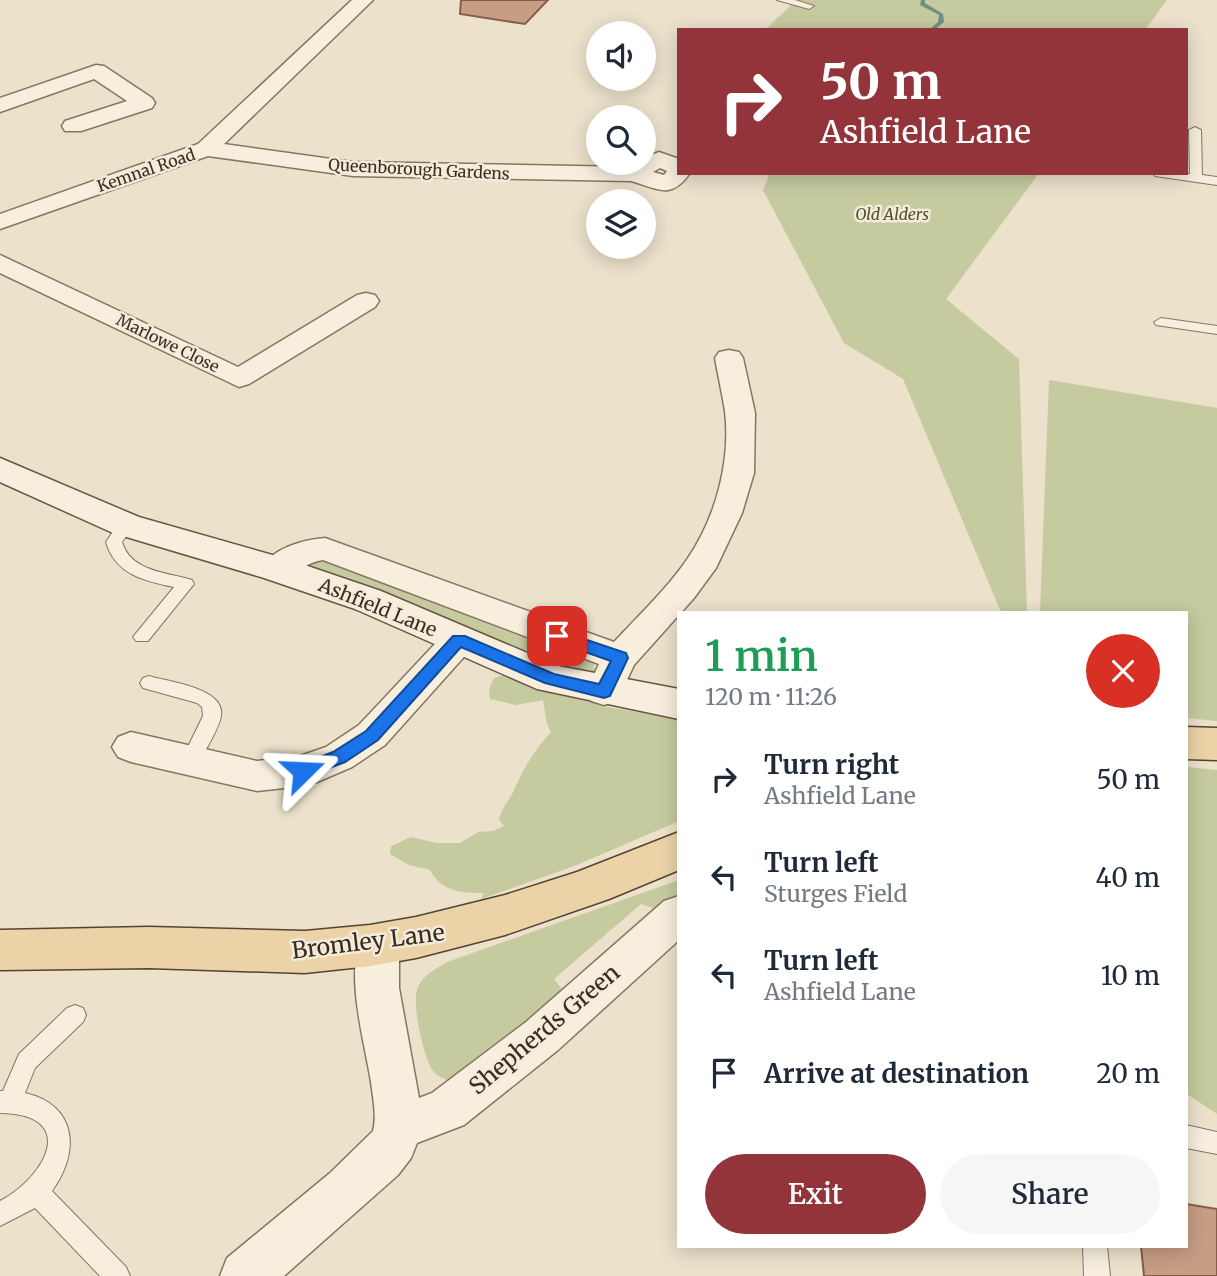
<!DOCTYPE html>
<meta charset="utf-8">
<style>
:root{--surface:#fff;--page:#f6f6f7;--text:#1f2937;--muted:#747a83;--accent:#923439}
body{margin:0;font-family:Merriweather,serif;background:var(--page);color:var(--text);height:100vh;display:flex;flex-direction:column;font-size:26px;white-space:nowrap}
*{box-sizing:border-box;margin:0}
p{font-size:23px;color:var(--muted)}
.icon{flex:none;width:38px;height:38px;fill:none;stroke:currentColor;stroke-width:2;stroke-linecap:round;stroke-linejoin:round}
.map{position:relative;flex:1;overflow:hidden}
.drawer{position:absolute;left:677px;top:611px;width:511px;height:637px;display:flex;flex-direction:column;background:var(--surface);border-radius:0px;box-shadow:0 4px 18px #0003}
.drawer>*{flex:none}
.top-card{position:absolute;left:677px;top:28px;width:511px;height:147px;border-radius:0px;box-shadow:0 4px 18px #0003;background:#923439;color:#fff;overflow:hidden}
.buttons{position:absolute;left:586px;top:21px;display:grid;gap:14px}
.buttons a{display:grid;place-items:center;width:70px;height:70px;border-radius:50%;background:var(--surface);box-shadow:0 4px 18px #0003;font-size:35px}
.pin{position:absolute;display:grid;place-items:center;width:60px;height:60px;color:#fff;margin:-30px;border-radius:14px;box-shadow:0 4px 10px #0006}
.me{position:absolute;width:77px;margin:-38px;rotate:69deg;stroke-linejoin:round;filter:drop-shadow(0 0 5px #0008)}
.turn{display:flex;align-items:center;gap:24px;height:147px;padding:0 28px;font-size:32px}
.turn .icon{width:91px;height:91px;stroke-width:2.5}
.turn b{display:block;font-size:49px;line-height:60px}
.round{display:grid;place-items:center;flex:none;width:74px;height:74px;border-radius:37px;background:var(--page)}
.headline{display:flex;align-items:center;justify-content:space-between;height:119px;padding:0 28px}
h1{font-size:42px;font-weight:600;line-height:52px;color:#1e9e55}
.action{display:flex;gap:14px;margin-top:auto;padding:14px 28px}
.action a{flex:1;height:80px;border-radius:42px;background:var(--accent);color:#fff;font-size:28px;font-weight:600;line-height:80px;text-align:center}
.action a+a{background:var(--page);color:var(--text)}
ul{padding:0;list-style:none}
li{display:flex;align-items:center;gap:21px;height:98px;padding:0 28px}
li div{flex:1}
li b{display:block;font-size:26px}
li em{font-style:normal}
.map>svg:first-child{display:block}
.green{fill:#c6ca9f}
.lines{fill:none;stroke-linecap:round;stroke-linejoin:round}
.stream{fill:#728f87;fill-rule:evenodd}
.building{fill:#c79d84;stroke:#855e48;stroke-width:2}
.lane-casing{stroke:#887460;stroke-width:2}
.street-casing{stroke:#887460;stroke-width:3}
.secondary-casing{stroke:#6a5543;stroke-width:3}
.primary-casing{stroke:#564233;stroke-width:3}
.lane{fill:#f7eede;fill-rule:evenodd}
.street{fill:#f7eede;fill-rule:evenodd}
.secondary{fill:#f7eede;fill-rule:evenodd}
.primary{fill:#ebd3a7;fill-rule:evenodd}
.route{fill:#1a73e8;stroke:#114b97;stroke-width:2}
.labels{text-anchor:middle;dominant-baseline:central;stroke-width:5;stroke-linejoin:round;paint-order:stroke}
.far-street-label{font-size:16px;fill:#392d22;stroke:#f4ebda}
.far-park-label{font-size:16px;font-style:italic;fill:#4b542a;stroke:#f4ebda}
.street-label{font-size:19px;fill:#392d22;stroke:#f4ebda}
.near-street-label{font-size:23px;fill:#392d22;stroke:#f4ebda}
</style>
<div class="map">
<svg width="1217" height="1276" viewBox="0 0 1217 1276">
<rect width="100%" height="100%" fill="#ece1cb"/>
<g class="green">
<path d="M796,0H1167L1145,30H765Z"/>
<path d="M770,173H1039L946,299L1019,359L1027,612H1001L903,379L844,343L763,190Z"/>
<path d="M1049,380L1217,408V721L1187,718L1186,612H1040Z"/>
<path d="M325,556L588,657L594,664V672L588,675L567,671L313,567L311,562Z"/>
<path d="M504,675L602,706L679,719V821L577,865L481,899L484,893C461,893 442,892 430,870L409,865L390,854L391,846L411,837L436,843H460L478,832L493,831L504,826L499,820C502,807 509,802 514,790C524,767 534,751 551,732L547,724L543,700L516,705L490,699L489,689L494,678Z"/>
<path d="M1187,767L1217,770V1114L1187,1094Z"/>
<path d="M679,880V903L664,912L641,904L554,979L561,988L563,996L454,1083C446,1079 436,1077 431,1068C423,1053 411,1002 418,987C424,974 436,969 447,962Z"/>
</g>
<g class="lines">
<path class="stream" d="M921,0H925V3L943,14L944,22L934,30H929L938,22L939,15L920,5Z"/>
</g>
<g class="building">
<path d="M461,0H548L525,24L460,14Z"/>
<path d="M1186,1204L1217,1209V1276H1144L1141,1246H1186Z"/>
</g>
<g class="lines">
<defs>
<g id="lane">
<path d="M777,0H795L814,6L809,9Z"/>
<path d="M1195,127L1201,130L1202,175L1217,177V185L1155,176L1153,173L1190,174L1189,130Z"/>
<path d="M1161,318L1217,326V334L1156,325L1154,322Z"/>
<path d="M126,520L134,525L122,542C131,572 166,572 192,580L194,584L148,641H136L133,637L174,587C144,581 115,574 106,542L120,521Z"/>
<path d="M149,676C169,682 226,688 221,716C219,729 203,754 197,766L190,768L183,766L181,761L203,716L202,707L197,703L143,688L140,683L143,678Z"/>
<path d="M75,1005L83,1008L86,1015L83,1022L35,1068L25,1093C78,1105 80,1153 52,1191L126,1267L130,1276H100L35,1208L0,1226V1201C47,1176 79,1114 0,1113V1091H3L19,1054L67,1008Z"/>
<path d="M1186,1125L1217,1132V1154L1186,1148Z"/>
<path d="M1083,1246H1107L1110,1276H1084Z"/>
</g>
<g id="street">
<path d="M352,0H373L224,144L353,162L628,167L635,163H644V158L659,152L679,159V173H690C671,200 659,189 631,181L353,176L208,156L0,229V214L198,144ZM660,168L667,171L664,175L653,172Z"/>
<path d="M96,65L104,66L152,98L155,103L152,108L81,131H65L62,126L65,121L127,101L94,79L0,112V98Z"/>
<path d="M0,255L238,367L357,295L366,293L375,295L379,301L375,307L249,384L239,387L0,273Z"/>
<path d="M729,350L739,352L743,358L755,413L754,473L742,513L716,568L694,598L634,665L617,701L604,705L591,701L586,691L599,664L323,560C299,563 292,585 265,577L260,569C273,548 302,540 325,538L614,642C639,615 667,589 688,558C716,517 731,460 725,411C722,393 718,375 715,358L719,352Z"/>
<path d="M459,627L471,631L477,640L471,649L385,745L352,767L317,782L303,786L257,791L131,762L118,757L112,747L118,737L131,732L257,761L300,756L326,747L359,725L447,631Z"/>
<path d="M679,896V940L558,1050L464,1125L417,1143L411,1158L398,1175L284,1276H220L227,1258L330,1173L373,1131C377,1116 373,1098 371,1082C364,1039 344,972 363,932L378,926L393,932L399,945V988L419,1098L432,1093L526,1022L664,901Z"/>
</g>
<path id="secondary" d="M0,458L139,517L290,560L381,591L558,666L679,689V719L537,689L355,609L264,578L113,533L0,482Z"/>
<g id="primary">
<path d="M1186,727L1217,728V760L1186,759Z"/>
<path d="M679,832V870L609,899L505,935L416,958L370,966L305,973L149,968L0,970V930L149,927L305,931L370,925L416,917L505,895L577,872Z"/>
</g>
</defs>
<use href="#lane" class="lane-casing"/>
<use href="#street" class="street-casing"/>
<use href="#secondary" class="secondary-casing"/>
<use href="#primary" class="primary-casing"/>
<use href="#lane" class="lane"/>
<use href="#street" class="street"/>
<use href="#secondary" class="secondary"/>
<use href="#primary" class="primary"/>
</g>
<path class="route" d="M557,630L626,653L628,658L610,696L604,698L545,683L461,647L378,740L345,762L303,778L297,776L294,771L297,766L333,752L366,731L453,636H465L554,674L599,684L611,661L551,640L549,636Z"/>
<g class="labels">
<g class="far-street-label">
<text transform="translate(419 169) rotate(3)">Queenborough Gardens</text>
<text transform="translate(146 170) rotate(-19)">Kemnal Road</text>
<text transform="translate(168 343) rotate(26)">Marlowe Close</text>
</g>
<g class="far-park-label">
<text x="892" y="214">Old Alders</text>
</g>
<g class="street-label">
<text transform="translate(378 607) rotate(22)">Ashfield Lane</text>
</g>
<g class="near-street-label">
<text transform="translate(368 941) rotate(-7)">Bromley Lane</text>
<text transform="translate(544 1029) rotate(-40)">Shepherds Green</text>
</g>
</g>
</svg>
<div class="buttons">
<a><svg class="icon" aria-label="sound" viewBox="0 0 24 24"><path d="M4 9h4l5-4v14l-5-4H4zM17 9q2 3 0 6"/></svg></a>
<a><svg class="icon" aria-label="search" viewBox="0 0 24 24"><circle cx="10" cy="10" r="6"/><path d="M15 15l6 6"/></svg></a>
<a><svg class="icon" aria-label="layers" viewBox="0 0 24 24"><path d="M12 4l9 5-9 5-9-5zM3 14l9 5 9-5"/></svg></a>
</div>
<div class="pin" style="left:557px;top:636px;background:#d93025"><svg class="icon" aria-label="arrive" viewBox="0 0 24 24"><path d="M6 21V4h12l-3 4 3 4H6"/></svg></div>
<svg class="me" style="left:303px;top:771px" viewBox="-20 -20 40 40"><path d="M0-17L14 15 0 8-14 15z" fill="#1a73e8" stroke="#fff" stroke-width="4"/></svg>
<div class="top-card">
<div class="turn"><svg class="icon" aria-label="right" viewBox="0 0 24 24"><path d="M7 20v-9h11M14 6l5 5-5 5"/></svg><div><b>50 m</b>Ashfield Lane</div></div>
</div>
<section class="drawer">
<div class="headline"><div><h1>1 min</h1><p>120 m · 11:26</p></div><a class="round" style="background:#d93025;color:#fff"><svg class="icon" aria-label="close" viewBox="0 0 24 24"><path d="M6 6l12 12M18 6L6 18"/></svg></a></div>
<ul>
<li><svg class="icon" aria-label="right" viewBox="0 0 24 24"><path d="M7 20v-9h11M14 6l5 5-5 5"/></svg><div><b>Turn right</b><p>Ashfield Lane</p></div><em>50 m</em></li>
<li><svg class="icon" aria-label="left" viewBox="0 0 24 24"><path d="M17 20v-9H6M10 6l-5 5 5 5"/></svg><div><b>Turn left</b><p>Sturges Field</p></div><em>40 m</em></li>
<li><svg class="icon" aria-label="left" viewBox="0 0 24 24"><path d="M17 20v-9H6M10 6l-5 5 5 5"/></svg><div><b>Turn left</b><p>Ashfield Lane</p></div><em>10 m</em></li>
<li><svg class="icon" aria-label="arrive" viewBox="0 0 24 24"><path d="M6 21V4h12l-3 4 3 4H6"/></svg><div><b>Arrive at destination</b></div><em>20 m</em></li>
</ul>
<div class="action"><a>Exit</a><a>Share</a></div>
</section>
</div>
